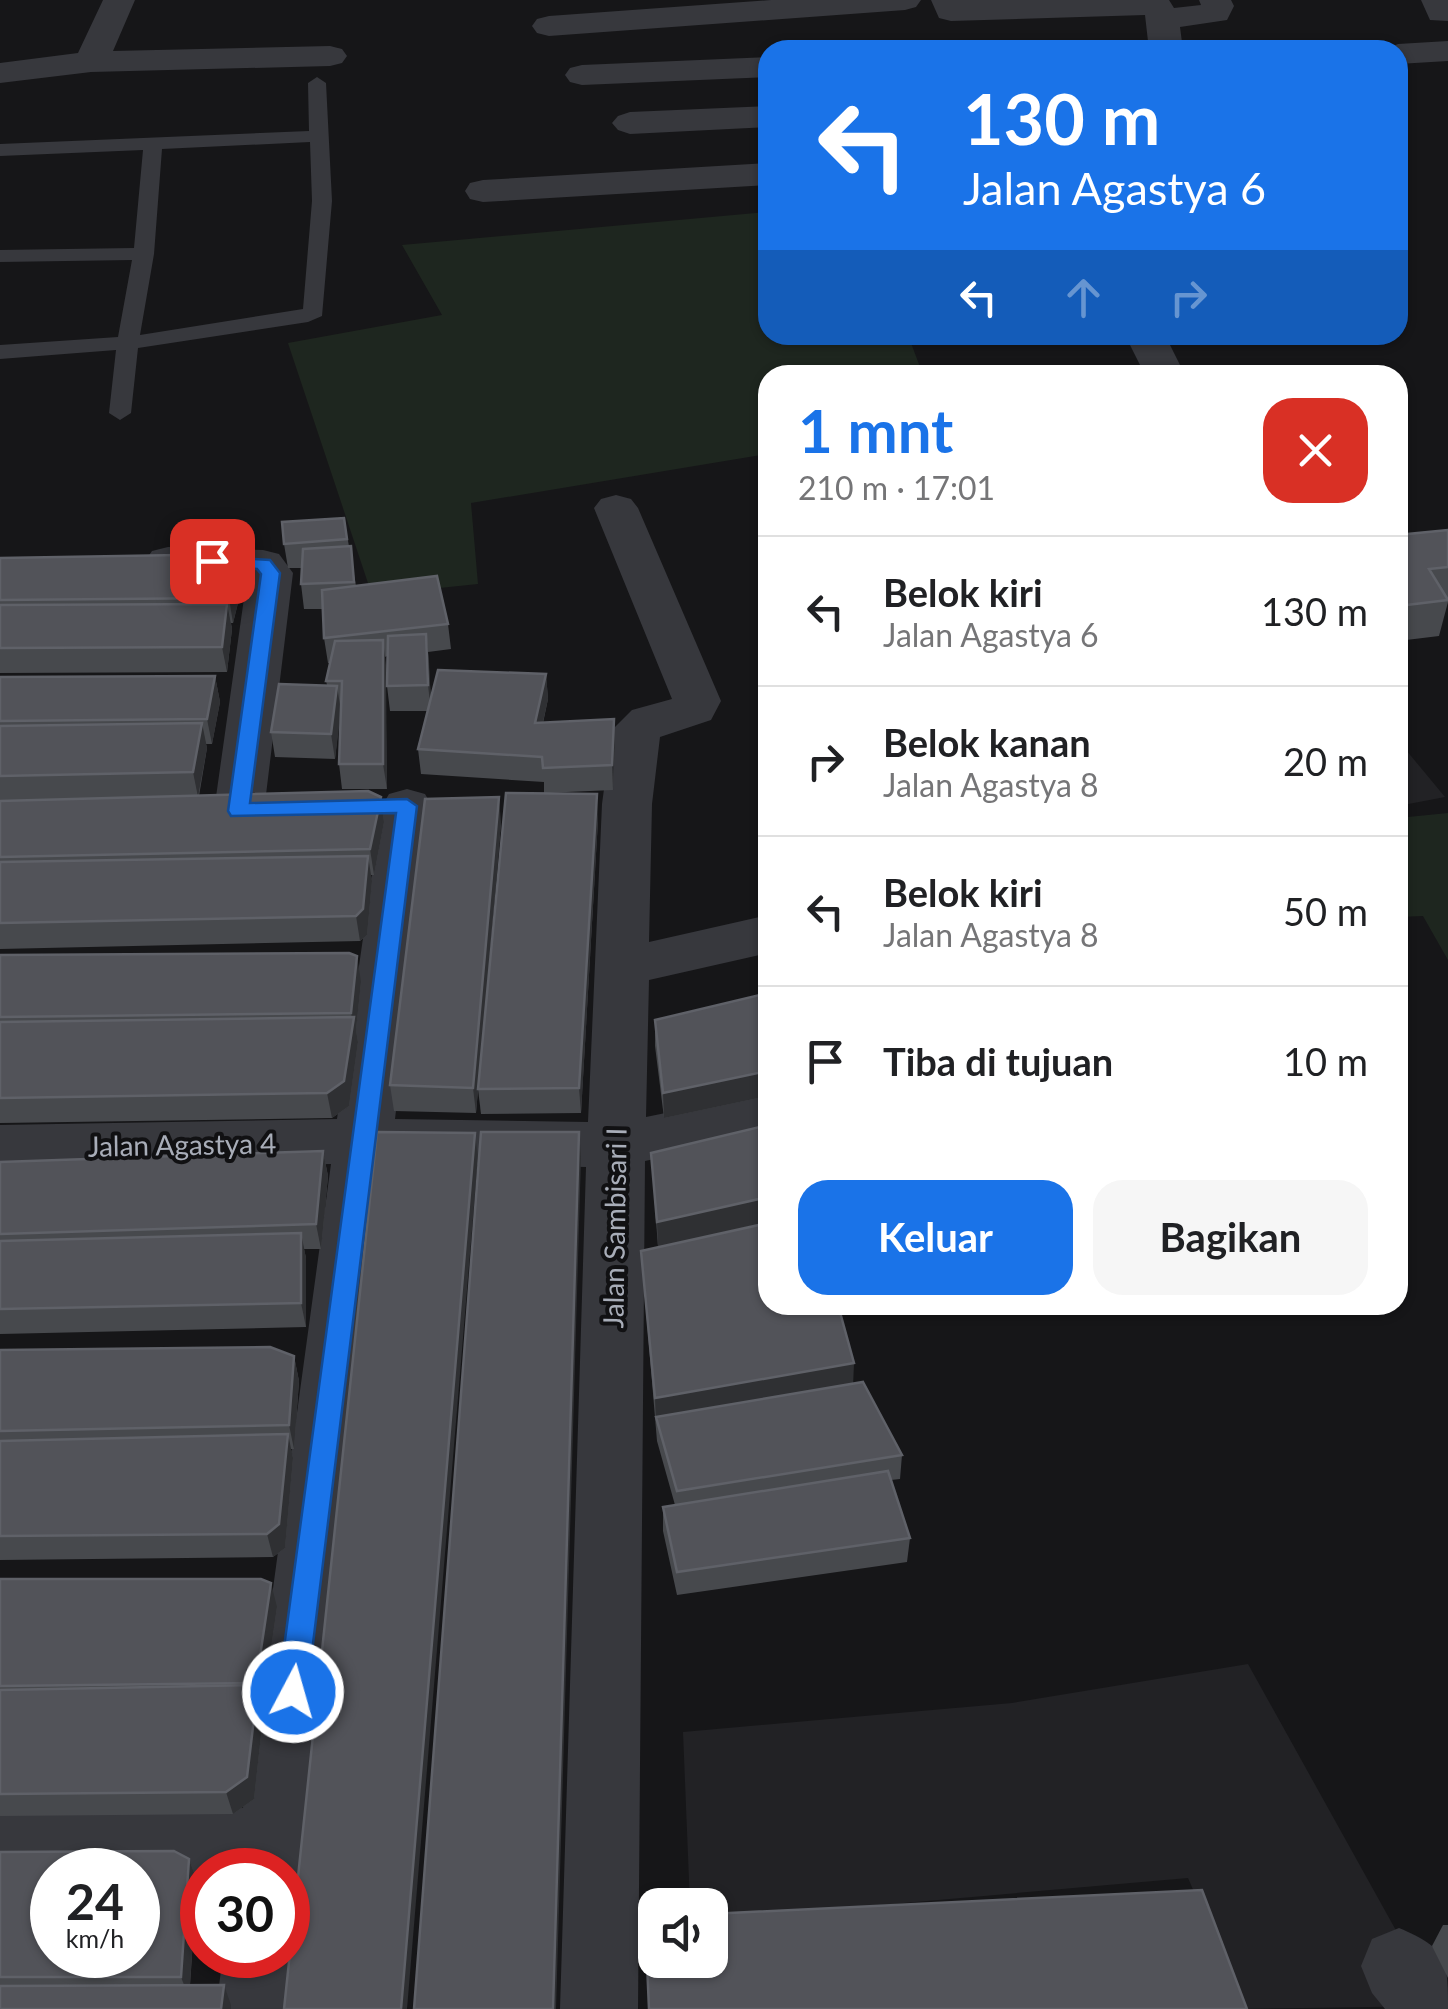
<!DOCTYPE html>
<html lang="id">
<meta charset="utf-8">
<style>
:root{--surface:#fff;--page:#f6f6f6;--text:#202124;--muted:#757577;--line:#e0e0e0;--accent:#1a73e8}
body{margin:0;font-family:Lato,sans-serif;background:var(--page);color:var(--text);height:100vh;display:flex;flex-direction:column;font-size:38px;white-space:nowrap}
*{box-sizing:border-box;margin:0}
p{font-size:32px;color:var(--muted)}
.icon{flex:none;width:55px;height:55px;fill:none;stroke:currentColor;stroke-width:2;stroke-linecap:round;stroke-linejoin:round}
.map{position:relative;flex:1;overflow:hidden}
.sheet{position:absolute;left:758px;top:365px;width:650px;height:950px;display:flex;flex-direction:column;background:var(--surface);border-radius:30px;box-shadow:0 2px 8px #0004}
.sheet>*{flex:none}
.hud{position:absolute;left:758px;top:40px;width:650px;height:305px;border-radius:30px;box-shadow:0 2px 8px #0004;background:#1a73e8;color:#fff;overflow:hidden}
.tools{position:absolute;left:638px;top:1888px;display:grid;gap:20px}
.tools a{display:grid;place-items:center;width:90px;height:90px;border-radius:20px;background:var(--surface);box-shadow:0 2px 8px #0004;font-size:50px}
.speed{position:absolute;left:30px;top:1848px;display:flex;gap:20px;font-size:50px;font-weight:700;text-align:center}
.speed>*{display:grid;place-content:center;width:130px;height:130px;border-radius:50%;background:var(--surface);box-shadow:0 2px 8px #0004;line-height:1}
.speed small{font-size:25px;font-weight:400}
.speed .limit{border:15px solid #d22;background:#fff;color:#111}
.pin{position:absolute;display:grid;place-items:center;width:85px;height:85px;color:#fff;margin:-42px;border-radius:20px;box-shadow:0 5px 15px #0006}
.me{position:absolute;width:110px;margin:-55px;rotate:6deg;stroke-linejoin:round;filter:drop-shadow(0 0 8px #0008)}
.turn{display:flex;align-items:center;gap:35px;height:210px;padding:0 40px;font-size:45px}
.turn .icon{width:130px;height:130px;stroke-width:2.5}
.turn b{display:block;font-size:70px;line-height:85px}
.lanes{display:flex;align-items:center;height:95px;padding:0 40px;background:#0003;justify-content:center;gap:50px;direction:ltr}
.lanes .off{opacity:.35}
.round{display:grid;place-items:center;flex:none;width:105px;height:105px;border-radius:30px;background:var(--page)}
.head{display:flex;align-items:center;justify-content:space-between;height:170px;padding:0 40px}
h1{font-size:60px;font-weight:700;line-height:75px;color:var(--accent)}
.button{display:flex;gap:20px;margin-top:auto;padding:20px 40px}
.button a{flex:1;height:115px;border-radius:30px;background:var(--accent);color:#fff;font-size:40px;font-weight:700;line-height:115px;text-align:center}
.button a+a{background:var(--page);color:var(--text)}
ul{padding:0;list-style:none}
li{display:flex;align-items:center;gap:30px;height:150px;padding:0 40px;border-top:2px solid var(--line)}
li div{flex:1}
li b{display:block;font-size:38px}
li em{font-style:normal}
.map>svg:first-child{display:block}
.built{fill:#222225}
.green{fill:#1e261f}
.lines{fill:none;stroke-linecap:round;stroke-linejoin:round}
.service{fill:#37383d;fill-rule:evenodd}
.minor{fill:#37383d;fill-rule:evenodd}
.wall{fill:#47494d}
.shaded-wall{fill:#2f3033}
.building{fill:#525359;stroke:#5f6168;stroke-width:2.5;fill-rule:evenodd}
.route{fill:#1a73e8;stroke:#114b97;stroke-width:2.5}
.labels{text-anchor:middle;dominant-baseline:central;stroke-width:8;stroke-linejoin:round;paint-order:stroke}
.street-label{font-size:28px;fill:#a8adb8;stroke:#111113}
</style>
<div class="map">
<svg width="1448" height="2009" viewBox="0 0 1448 2009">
<rect width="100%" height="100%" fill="#161618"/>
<g class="built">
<path d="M1406,750L1445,797L1398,806V752Z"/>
<path d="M1248,1664L1438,2006L1245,2009L1188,1878L710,1920V1905H690L683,1732L1012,1703Z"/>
</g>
<g class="green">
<path d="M767,212L768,335H908L923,375H768L767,454L471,503L478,584L372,595L288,343L442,315L402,245Z"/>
<path d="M1448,813V960L1423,916L1398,917V818Z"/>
</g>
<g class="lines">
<path class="service" d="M317,77L326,83L332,201L322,316L308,322L138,348L131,413L120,420L109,413L116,350L0,359V345L118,337L132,260L0,262V250L134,248L143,150L0,156V144L309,131L308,83ZM310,142L312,201L303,309L140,335L154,254L162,149Z"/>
<g class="minor">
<path d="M103,0H135L113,51L330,46L342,49L347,56L342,63L330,66L91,72L0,83V63L78,53Z"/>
<path d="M771,0H921L916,7L905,10L549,36L537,33L532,26L537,19L549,16Z"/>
<path d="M931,0H1169L1174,8L1201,5L1199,0H1231L1234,6L1227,20L1180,27L1183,50H1149L1145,15L951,21L939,18Z"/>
<path d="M1421,0H1448V21L1430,20Z"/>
<path d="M1448,41V61L1398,64V50H1384L1398,44Z"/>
<path d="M768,57V77L582,85L570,82L565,75L570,68L582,65Z"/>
<path d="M768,106V127L630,134L618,130L612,123L618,116L630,112Z"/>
<path d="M768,163V185L483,202L470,199L465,191L470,183L483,180Z"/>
<path d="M1125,335H1165L1185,375H1145Z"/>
<path d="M616,495L631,499L638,508L721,701L711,720L660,737L652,804L649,942L768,915V953L649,980L646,1117L768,1092V1135L645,1161L638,2009H560L586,1167L390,1163L313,1843L309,1870L298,1896L288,1900V1870H202V1880L138,1881V1870H52V1882L0,1883V1811L243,1808L331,1164L0,1169V1125L337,1119L382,806L389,794L407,789L425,794L432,806L395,1119L588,1122L602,804L612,730L632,710L672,699L594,508L601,499Z"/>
<path d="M168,547L263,550L279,554L293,573L264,811L257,823L239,828L221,823L214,811L247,577L152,571L145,561L152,551Z"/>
<path d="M288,1928L299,1955L294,2009H216L223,1955H288Z"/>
<path d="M1399,1928C1447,1948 1448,1960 1448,2009H1385L1372,1993L1361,1966L1372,1939Z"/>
</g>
</g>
<g class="wall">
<path d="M344,518L356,586L448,624L451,649L428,652L431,700L546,674L548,699L543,723L614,719L615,745L613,790L544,793V782L421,774L418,749L428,711H390L387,686V656L385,657L387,789H342L339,764L340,714L335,759L275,757L271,732L327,685L326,681L330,663H328L324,638L323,609H304L301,584L302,568H288L284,544Z"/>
<path d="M1448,530V602L1439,636L1398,641V535Z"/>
<path d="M239,554L244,579L233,623H231L232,629L227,672L0,673V558Z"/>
<path d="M215,676L220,702L212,744H206L207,748L199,796L381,797L384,822L374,875H371L372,881L367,935L360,941L0,949V677Z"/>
<path d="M598,820L581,1113L481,1114L478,1089Z"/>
<path d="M501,823L476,1113L394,1111L390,1085Z"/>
<path d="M0,955L361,982L356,1030L358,1042L349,1106L332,1118L0,1123Z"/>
<path d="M768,993V1096L664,1118L655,1046V1020Z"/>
<path d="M768,1125L658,1247L651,1153Z"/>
<path d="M323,1151L328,1176L321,1249H304L306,1258V1327L0,1334V1162Z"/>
<path d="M641,1251L853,1384L902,1455L900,1479L891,1480L910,1538L907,1562L677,1595L663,1531V1507L675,1505L657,1441Z"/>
<path d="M0,1350L294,1356L299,1381L294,1449H291L293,1458L285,1548L273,1557L0,1560Z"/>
<path d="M0,1579L277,1607L263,1703L264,1708L254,1799L233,1814L0,1816Z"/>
<path d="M0,1852L189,1859L197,1881L190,1985L231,2005V2009H0Z"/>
<path d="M1443,1925H1448V1978L1432,1946Z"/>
</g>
<g class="shaded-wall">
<path d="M239,554L244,579L233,623L229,598Z"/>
<path d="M227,604L232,629L227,672L222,647Z"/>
<path d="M426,634L429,660L431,711L428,685Z"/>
<path d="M383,640L386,665L387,789L383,764Z"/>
<path d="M546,674L548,699L537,749L535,723Z"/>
<path d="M215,676L220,702L212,744L207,719Z"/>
<path d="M337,686L341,711L335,759L331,734Z"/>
<path d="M614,719L615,745L613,790L612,765Z"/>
<path d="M202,723L207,748L198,797L193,772Z"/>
<path d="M597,794L598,820L581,1113L579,1088Z"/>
<path d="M381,797L384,822L374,875L370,849Z"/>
<path d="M499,797L501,823L476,1113L473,1088Z"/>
<path d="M368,856L372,881L367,935L360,941L356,916Z"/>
<path d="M357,956L361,982L356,1030L358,1042L349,1106L332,1118L327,1093L353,1024L351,1013Z"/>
<path d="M768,1071V1096L664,1118L663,1093Z"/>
<path d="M579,1132L581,1157L556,2009H553Z"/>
<path d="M475,1133L478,1158L407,2009H401Z"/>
<path d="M323,1151L328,1176L321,1249L316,1224Z"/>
<path d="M768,1197V1222L658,1247L657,1222Z"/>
<path d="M301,1233L306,1258V1327L301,1303Z"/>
<path d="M294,1356L299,1381L294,1449L289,1425Z"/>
<path d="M854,1363L853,1387L656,1417V1423L655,1398Z"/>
<path d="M288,1434L293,1458L285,1548L273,1557L267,1534Z"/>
<path d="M271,1583L277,1607L263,1703L264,1708L254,1799L233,1814L226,1792L257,1688L256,1683Z"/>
<path d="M189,1859L197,1881L189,1998L181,1977Z"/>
<path d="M224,1985L231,2005V2009H221Z"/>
</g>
<g class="building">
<path d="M344,518L347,539L284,544L282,522Z"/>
<path d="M1448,530V567L1429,569L1448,600L1398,606V535Z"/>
<path d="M351,546L354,582L301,584L303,549Z"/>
<path d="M239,554L229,598L0,600V558Z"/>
<path d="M437,576L448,624L324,638L322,590Z"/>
<path d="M227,604L222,647L0,648V605Z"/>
<path d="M426,634L428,685L387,686L388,636Z"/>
<path d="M383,640V764H339L342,681H326L335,641Z"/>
<path d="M438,670L546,674L535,723L614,719L612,765L543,768L542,757L418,749Z"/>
<path d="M215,676L207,719L0,721V677Z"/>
<path d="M279,684L337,686L331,734L271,732Z"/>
<path d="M202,723L193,772L0,776V726Z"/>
<path d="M368,791L381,797L370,849L0,857V801Z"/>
<path d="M506,793L597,794L579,1088L478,1089Z"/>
<path d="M499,797L473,1088L390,1085L425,799Z"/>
<path d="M368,856L363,909L356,916L0,923V862Z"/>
<path d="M349,953L357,956L351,1013L0,1017V955Z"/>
<path d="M768,993V1071L663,1093L655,1020Z"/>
<path d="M354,1017L344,1081L327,1093L0,1098V1022Z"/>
<path d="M768,1125V1197L657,1222L651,1153Z"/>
<path d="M377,1132L475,1133L401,2009H284Z"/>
<path d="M481,1132H579L553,2009H414Z"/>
<path d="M323,1151L316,1224L0,1234V1162Z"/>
<path d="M768,1223V1305H838L854,1363L655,1398L641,1251Z"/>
<path d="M301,1233V1303L0,1309V1241Z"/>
<path d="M270,1347L294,1356L289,1425L0,1431V1350Z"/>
<path d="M863,1382L902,1455L677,1491L656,1417Z"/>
<path d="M288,1434L279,1524L267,1534L0,1536V1441Z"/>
<path d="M888,1471L910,1538L677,1572L663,1507Z"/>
<path d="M0,1579H261L271,1583L256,1683L0,1686Z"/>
<path d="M258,1685L247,1777L226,1792L0,1794V1690Z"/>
<path d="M174,1851L189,1859L181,1977H0V1852ZM52,1870H138V1955H52Z"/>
<path d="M1202,1890L1247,2009H649L645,1917H655V1960H710V1914Z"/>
<path d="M224,1985L221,2009H0V1986Z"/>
</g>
<path class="route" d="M212,556L270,560L280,573L250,803L407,799L417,806L307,1692L303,1701L293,1705L282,1701L278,1692L396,813L231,816L228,811L261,574L257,569L205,565V557Z"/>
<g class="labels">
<g class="street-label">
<text transform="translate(182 1144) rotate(-1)">Jalan Agastya 4</text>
<text transform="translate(614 1228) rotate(-89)">Jalan Sambisari I</text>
</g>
</g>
</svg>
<div class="tools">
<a><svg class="icon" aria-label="sound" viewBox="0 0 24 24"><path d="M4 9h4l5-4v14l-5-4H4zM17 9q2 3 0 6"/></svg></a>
</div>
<div class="speed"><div>24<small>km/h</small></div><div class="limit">30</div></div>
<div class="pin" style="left:212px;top:561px;background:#d93025"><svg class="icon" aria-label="arrive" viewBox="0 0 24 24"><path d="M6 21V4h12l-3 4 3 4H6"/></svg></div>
<svg class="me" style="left:293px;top:1692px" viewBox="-20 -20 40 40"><circle r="17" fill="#1a73e8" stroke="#fff" stroke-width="3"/><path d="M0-11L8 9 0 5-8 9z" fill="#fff"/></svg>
<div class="hud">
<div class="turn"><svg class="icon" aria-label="left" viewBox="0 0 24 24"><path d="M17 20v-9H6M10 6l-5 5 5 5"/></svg><div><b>130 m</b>Jalan Agastya 6</div></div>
<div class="lanes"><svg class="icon" aria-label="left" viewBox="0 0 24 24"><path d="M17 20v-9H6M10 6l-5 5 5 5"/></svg><svg class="icon off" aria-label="ahead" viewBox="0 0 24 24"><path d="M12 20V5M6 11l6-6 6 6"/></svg><svg class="icon off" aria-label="right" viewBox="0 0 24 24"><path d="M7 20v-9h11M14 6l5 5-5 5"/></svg></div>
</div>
<section class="sheet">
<div class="head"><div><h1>1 mnt</h1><p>210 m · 17:01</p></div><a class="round" style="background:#d93025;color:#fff"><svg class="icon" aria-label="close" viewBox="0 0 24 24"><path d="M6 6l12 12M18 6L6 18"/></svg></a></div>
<ul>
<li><svg class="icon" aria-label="left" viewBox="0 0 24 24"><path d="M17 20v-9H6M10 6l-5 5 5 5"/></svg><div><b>Belok kiri</b><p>Jalan Agastya 6</p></div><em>130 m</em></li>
<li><svg class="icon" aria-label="right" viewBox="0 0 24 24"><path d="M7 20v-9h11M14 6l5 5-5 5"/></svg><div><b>Belok kanan</b><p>Jalan Agastya 8</p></div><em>20 m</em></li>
<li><svg class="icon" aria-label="left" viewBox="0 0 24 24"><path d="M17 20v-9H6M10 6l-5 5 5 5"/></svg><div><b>Belok kiri</b><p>Jalan Agastya 8</p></div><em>50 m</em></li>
<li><svg class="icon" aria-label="arrive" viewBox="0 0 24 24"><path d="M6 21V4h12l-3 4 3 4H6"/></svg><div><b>Tiba di tujuan</b></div><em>10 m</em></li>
</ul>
<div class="button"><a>Keluar</a><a>Bagikan</a></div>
</section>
</div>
